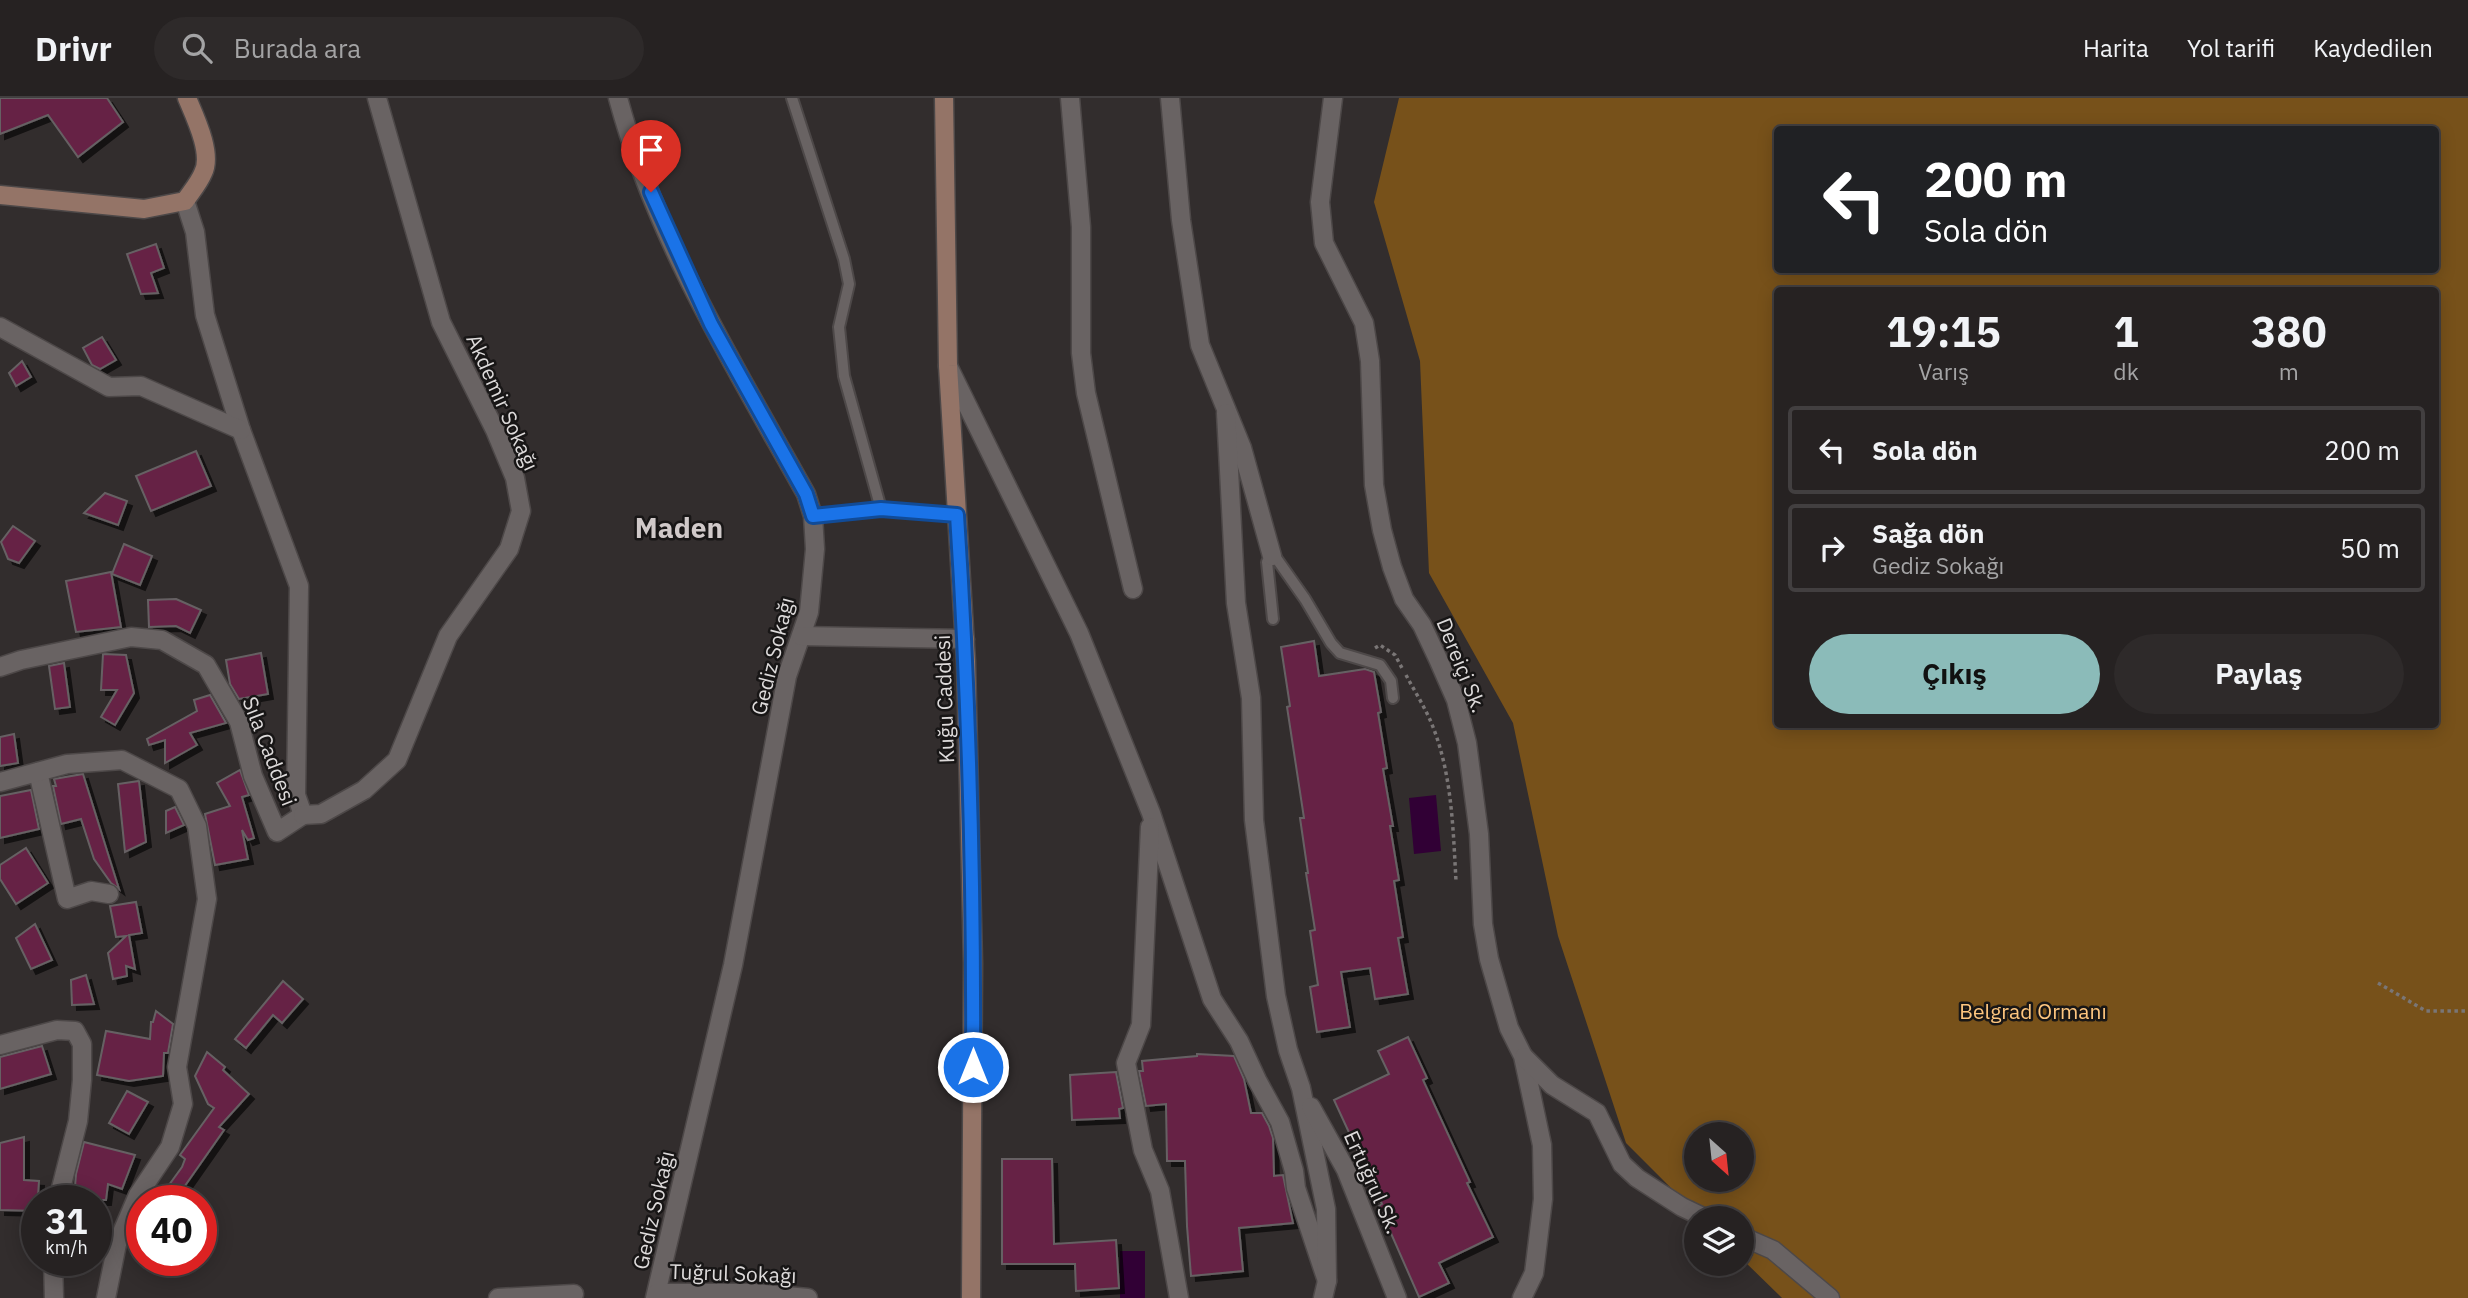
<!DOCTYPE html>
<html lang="tr">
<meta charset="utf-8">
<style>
:root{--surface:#262222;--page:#2e2a2a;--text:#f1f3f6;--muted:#a4a4a5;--line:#423f40;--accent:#8bbbb9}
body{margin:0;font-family:"IBM Plex Sans",sans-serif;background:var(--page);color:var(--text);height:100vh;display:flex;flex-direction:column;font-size:26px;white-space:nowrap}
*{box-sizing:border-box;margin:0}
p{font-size:23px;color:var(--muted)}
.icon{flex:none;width:38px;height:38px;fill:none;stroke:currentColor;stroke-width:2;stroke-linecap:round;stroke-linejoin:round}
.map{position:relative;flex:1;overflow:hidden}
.drawer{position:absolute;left:1774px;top:189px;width:665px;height:441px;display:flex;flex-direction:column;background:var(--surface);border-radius:7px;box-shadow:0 4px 18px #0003,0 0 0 2px var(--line)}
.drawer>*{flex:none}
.banner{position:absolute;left:1774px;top:28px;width:665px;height:147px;border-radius:7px;box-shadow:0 4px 18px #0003,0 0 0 2px var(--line);background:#202124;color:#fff;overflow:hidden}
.needle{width:46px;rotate:153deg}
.controls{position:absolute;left:1684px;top:1024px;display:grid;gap:14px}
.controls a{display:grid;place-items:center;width:70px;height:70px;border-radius:50%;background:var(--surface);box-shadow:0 4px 18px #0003,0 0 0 2px var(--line);font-size:35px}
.speed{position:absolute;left:21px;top:1087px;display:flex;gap:14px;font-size:35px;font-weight:700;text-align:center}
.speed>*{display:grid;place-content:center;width:91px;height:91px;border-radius:50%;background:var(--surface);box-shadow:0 4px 18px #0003,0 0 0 2px var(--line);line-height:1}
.speed small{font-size:18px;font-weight:400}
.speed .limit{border:10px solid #d22;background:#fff;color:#111}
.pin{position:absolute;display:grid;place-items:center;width:60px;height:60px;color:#fff;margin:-72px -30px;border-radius:50% 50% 50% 0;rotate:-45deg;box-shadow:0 0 7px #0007}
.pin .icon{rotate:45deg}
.me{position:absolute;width:77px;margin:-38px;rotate:0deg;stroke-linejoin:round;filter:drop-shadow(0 0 5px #0008)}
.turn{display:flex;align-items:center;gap:24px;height:147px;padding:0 35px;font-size:32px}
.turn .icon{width:91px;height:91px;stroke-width:2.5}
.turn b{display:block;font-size:49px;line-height:60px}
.eta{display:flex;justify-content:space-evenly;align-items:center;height:119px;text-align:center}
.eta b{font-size:42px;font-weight:700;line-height:49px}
.primary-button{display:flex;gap:14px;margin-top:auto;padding:14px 35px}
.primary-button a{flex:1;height:80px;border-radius:42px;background:var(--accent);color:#111;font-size:28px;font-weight:700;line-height:80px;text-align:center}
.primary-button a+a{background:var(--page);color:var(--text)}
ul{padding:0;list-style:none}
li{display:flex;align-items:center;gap:21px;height:88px;margin:0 14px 10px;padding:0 21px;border:4px solid var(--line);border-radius:7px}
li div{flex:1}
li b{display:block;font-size:26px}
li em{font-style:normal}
header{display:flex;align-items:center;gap:42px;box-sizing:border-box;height:98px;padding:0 35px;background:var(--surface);border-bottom:2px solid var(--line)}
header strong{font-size:33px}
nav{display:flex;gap:38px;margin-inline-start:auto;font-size:24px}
.search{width:490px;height:63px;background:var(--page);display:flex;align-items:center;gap:18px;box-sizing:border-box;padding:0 24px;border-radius:38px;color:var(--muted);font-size:26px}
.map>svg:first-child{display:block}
.forest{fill:#77511a;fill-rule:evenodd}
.water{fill:#310035}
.building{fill:#662245;stroke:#666163;stroke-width:2;filter:url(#shadow)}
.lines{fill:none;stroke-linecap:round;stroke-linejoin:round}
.lane-casing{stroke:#4d4848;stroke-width:14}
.street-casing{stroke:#4d4848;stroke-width:21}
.secondary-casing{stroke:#4d4848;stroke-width:21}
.path{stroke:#7a7676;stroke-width:3.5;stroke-dasharray:3.5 3.5;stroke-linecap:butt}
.lane{stroke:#696363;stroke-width:10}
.street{stroke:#696363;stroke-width:18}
.secondary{stroke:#947467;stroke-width:18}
.route-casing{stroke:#114b97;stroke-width:18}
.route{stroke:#1a73e8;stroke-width:12}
.labels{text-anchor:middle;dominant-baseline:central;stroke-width:5;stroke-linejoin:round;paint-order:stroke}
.street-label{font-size:21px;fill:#dddada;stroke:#181616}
.park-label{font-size:21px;fill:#fec67f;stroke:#181616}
.district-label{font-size:28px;font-weight:bold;fill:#d0c9c9;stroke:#181616}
</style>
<header>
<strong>Drivr</strong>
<div class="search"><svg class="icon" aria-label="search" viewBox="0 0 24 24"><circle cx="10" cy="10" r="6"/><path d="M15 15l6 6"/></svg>Burada ara</div>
<nav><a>Harita</a><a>Yol tarifi</a><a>Kaydedilen</a></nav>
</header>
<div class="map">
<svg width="2468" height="1200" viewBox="0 0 2468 1200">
<defs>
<filter id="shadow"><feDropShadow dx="5" dy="5" stdDeviation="0" flood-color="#0009"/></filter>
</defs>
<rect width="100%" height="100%" fill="#322d2d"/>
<path class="forest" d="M1399,0H2468V1200H1782L1741,1160V1120H1701L1626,1045L1558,838L1513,625L1429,475L1420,263L1374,104ZM1778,32H2436V172H1778ZM1778,192H2436V626H1778ZM1696,1036H1741V1082H1696Z"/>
<g class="water">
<path d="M1436,697L1441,753L1414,756L1409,700Z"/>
<rect x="1120" y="1153" width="25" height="47"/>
</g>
<g class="building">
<path d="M0,0H107L123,24L78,59L48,17L0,36Z"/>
<path d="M156,146L164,170L151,175L158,195L141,196L127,156Z"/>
<path d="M102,239L116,262L100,271L92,267L83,250Z"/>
<path d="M22,263L31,279L16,288L9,275Z"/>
<path d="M196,353L211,388L151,413L136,378Z"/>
<path d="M105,395L127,403L118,427L84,415Z"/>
<path d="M13,428L35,443L19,465L8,461L1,444Z"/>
<path d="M124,446L152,458L140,487L112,476Z"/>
<path d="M111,474L121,529L76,534L66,483Z"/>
<path d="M176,501L201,512L190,535L176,528L149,529L148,502Z"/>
<path d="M1314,543L1319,578L1365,571L1374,574L1381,614L1378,615L1387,670L1383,671L1393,728H1390L1399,782L1394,783L1403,839L1398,840L1408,896L1375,901L1370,870L1341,874L1350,929L1317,934L1310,889L1318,887L1310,833L1315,832L1306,775H1308L1300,720H1304L1287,609L1290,608L1281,549Z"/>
<path d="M261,555L268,596L239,601L230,586L226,562Z"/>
<path d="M103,556L126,557L134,595L115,627L101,619L117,592H101Z"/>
<path d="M64,565L70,609L55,611L49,568Z"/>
<path d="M210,597L226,625L190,635L197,647L165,665V642L149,647L147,641L197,613L194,602Z"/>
<path d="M14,636L18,665L0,668V639Z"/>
<path d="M240,672L249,697L242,699L254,740L248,742L242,732L248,761L215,767L205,716L230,708L217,685Z"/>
<path d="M83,676L119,791L111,785L94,761L81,721L61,726L53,688H56L54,681Z"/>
<path d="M139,683L146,744L125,754L118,686Z"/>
<path d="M31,692L39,731L0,740V698Z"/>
<path d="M175,709L184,727L166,735V713Z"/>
<path d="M26,750L48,785L16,806L0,781V767Z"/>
<path d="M136,804L142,835L129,837L135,871L126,868L127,878L113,881L108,855L126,838L116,839L110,808Z"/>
<path d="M35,826L52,862L31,871L16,840Z"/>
<path d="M86,877L94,906L72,907L71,882Z"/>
<path d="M283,883L303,901L282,925L273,917L246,950L235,941Z"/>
<path d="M156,913L173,926L168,955H164L163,978L129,983L97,977L106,933L150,941L151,924H153Z"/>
<path d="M1408,939L1427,980L1423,982L1470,1084L1467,1085L1493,1139L1439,1165L1449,1185L1419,1199L1379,1108L1382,1106L1334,1002L1389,976L1378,953Z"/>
<path d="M42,948L51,976L0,991V959Z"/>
<path d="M207,954L225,969L223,972L249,996L219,1029L224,1032L175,1102L171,1100L168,1102H158L182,1069L185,1061L180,1057L214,1010L208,1006L195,978Z"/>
<path d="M1197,956L1234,958L1244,981L1251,1015H1262L1269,1028L1273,1040L1274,1078L1283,1077L1293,1125L1239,1130L1243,1173L1191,1178L1187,1128L1185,1063H1167L1166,1006L1146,1008L1139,973H1143L1142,963L1197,958Z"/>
<path d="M1116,974L1123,1010L1119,1011L1120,1020L1072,1022L1070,977Z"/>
<path d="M127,993L148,1004L129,1036L109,1025Z"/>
<path d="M24,1039V1082L39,1083L37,1113L0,1112V1045Z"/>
<path d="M84,1044L135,1057L122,1091L108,1086L106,1102H74L76,1076Z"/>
<path d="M1002,1061H1052L1054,1146L1116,1142L1119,1190L1076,1193L1075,1166H1002Z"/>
</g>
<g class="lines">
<defs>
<g id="lane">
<path d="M792,0L844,161L849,186L839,229L844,278L881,411"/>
<path d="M813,418L881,411L957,417"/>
<path d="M1273,521L1267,464L1274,457L1305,501L1331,545L1340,555L1380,567L1391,583L1393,600"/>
</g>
<g id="street">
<path d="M618,0C656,141 735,269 806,396L813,418L815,451L809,514L787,578L733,867L655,1200"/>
<path d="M1070,0L1081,129V255L1086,295L1133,491"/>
<path d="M1170,0L1181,122L1200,247L1242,350L1272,458"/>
<path d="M1333,0L1320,104L1324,145L1364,225L1370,263L1374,387L1382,432L1392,469L1404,501L1422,527L1438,561L1456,602L1467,645L1479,736L1483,826L1489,861L1509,930L1523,958L1542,1047L1543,1101L1534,1175L1522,1200"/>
<path d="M185,103L195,134L205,217L241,332L299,488L296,697L303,717"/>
<path d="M0,229L109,289L141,288L241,332"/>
<path d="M948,268L1079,535L1151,715L1212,901L1239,943L1257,982L1280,1024L1294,1073L1296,1090L1327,1183"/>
<path d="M1226,315L1236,505L1251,600L1254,722L1276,898L1288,952L1301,990L1326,1111L1327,1183L1323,1200"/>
<path d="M801,538L965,541"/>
<path d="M0,569L21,562L131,539L162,542L206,567L239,624L253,678L277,734L303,717"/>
<path d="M38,674L67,801L91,793L109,796"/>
<path d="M0,684L67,666L122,662L179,691L197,728L207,801L177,969L183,1006L170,1049L138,1097L117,1146L106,1200"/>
<path d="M303,717L321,716L364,692L397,662L448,538L509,451L521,413L515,380L495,332L441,224L377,0"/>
<path d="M1150,729L1141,927L1126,965L1143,1052L1160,1093L1179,1200"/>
<path d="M0,947L57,932L75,933L82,946V982L78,1023L58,1102"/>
<path d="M1524,959L1552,987L1597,1015L1622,1066L1637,1080L1682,1109L1705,1120"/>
<path d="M1311,1009L1346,1072L1397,1200"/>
<path d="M1741,1138L1773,1152L1830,1200"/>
<path d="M53,1162L54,1200"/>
<path d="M657,1195H753L808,1200"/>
<path d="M498,1200L574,1196"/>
</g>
<g id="secondary">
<path d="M944,0L948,268L966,564L973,865L971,1200"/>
<path d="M0,97L144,111L185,103C191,94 199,85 203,75C213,56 195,19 187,0"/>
</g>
</defs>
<use href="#lane" class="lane-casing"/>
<use href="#street" class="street-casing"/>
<use href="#secondary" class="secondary-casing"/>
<g class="path">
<path d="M1375,550L1380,547L1395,557L1402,570"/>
<path d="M1406,577C1414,592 1424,608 1431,624C1452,674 1453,730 1456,783"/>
<path d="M2378,885L2426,913H2468"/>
</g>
<use href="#lane" class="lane"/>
<use href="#street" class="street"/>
<use href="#secondary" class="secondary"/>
</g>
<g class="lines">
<defs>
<path id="route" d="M651,94L711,226L806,396L813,418L881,411L957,417C969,601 974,785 973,969"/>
</defs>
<use href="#route" class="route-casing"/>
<use href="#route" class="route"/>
</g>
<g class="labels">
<g class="street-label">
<text transform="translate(503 304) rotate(66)">Akdemir Sokağı</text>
<text transform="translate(772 558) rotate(-76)">Gediz Sokağı</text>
<text transform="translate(1462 567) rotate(68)">Dereiçi Sk.</text>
<text transform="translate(944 601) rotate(-92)">Kuğu Caddesi</text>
<text transform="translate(270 653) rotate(69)">Sıla Caddesi</text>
<text transform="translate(1373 1084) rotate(66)">Ertuğrul Sk.</text>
<text transform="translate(653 1112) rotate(-77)">Gediz Sokağı</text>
<text transform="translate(733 1175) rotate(2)">Tuğrul Sokağı</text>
</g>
<g class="park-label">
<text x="2033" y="913">Belgrad Ormanı</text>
</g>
<g class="district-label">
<text x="679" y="429">Maden</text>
</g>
</g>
</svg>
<div class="controls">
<a><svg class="needle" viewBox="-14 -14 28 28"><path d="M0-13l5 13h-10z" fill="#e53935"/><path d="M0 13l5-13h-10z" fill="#a4a4a5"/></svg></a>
<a><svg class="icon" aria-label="layers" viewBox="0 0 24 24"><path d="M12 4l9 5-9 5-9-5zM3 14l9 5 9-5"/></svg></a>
</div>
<div class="speed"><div>31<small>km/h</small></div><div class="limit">40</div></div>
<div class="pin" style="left:651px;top:94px;background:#d93025"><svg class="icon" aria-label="arrive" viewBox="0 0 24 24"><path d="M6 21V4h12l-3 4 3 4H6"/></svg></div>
<svg class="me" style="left:973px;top:969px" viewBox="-20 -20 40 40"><circle r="17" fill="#1a73e8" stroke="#fff" stroke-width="3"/><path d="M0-11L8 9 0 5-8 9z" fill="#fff"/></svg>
<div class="banner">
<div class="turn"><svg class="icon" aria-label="left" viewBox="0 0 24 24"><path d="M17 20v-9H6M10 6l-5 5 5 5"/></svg><div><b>200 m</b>Sola dön</div></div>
</div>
<section class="drawer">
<div class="eta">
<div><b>19:15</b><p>Varış</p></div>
<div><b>1</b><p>dk</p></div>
<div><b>380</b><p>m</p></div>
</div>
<ul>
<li><svg class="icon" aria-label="left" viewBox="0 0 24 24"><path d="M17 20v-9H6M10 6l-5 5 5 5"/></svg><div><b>Sola dön</b></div><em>200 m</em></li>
<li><svg class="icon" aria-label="right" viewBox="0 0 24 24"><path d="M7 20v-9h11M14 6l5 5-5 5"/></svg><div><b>Sağa dön</b><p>Gediz Sokağı</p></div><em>50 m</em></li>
</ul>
<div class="primary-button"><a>Çıkış</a><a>Paylaş</a></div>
</section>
</div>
